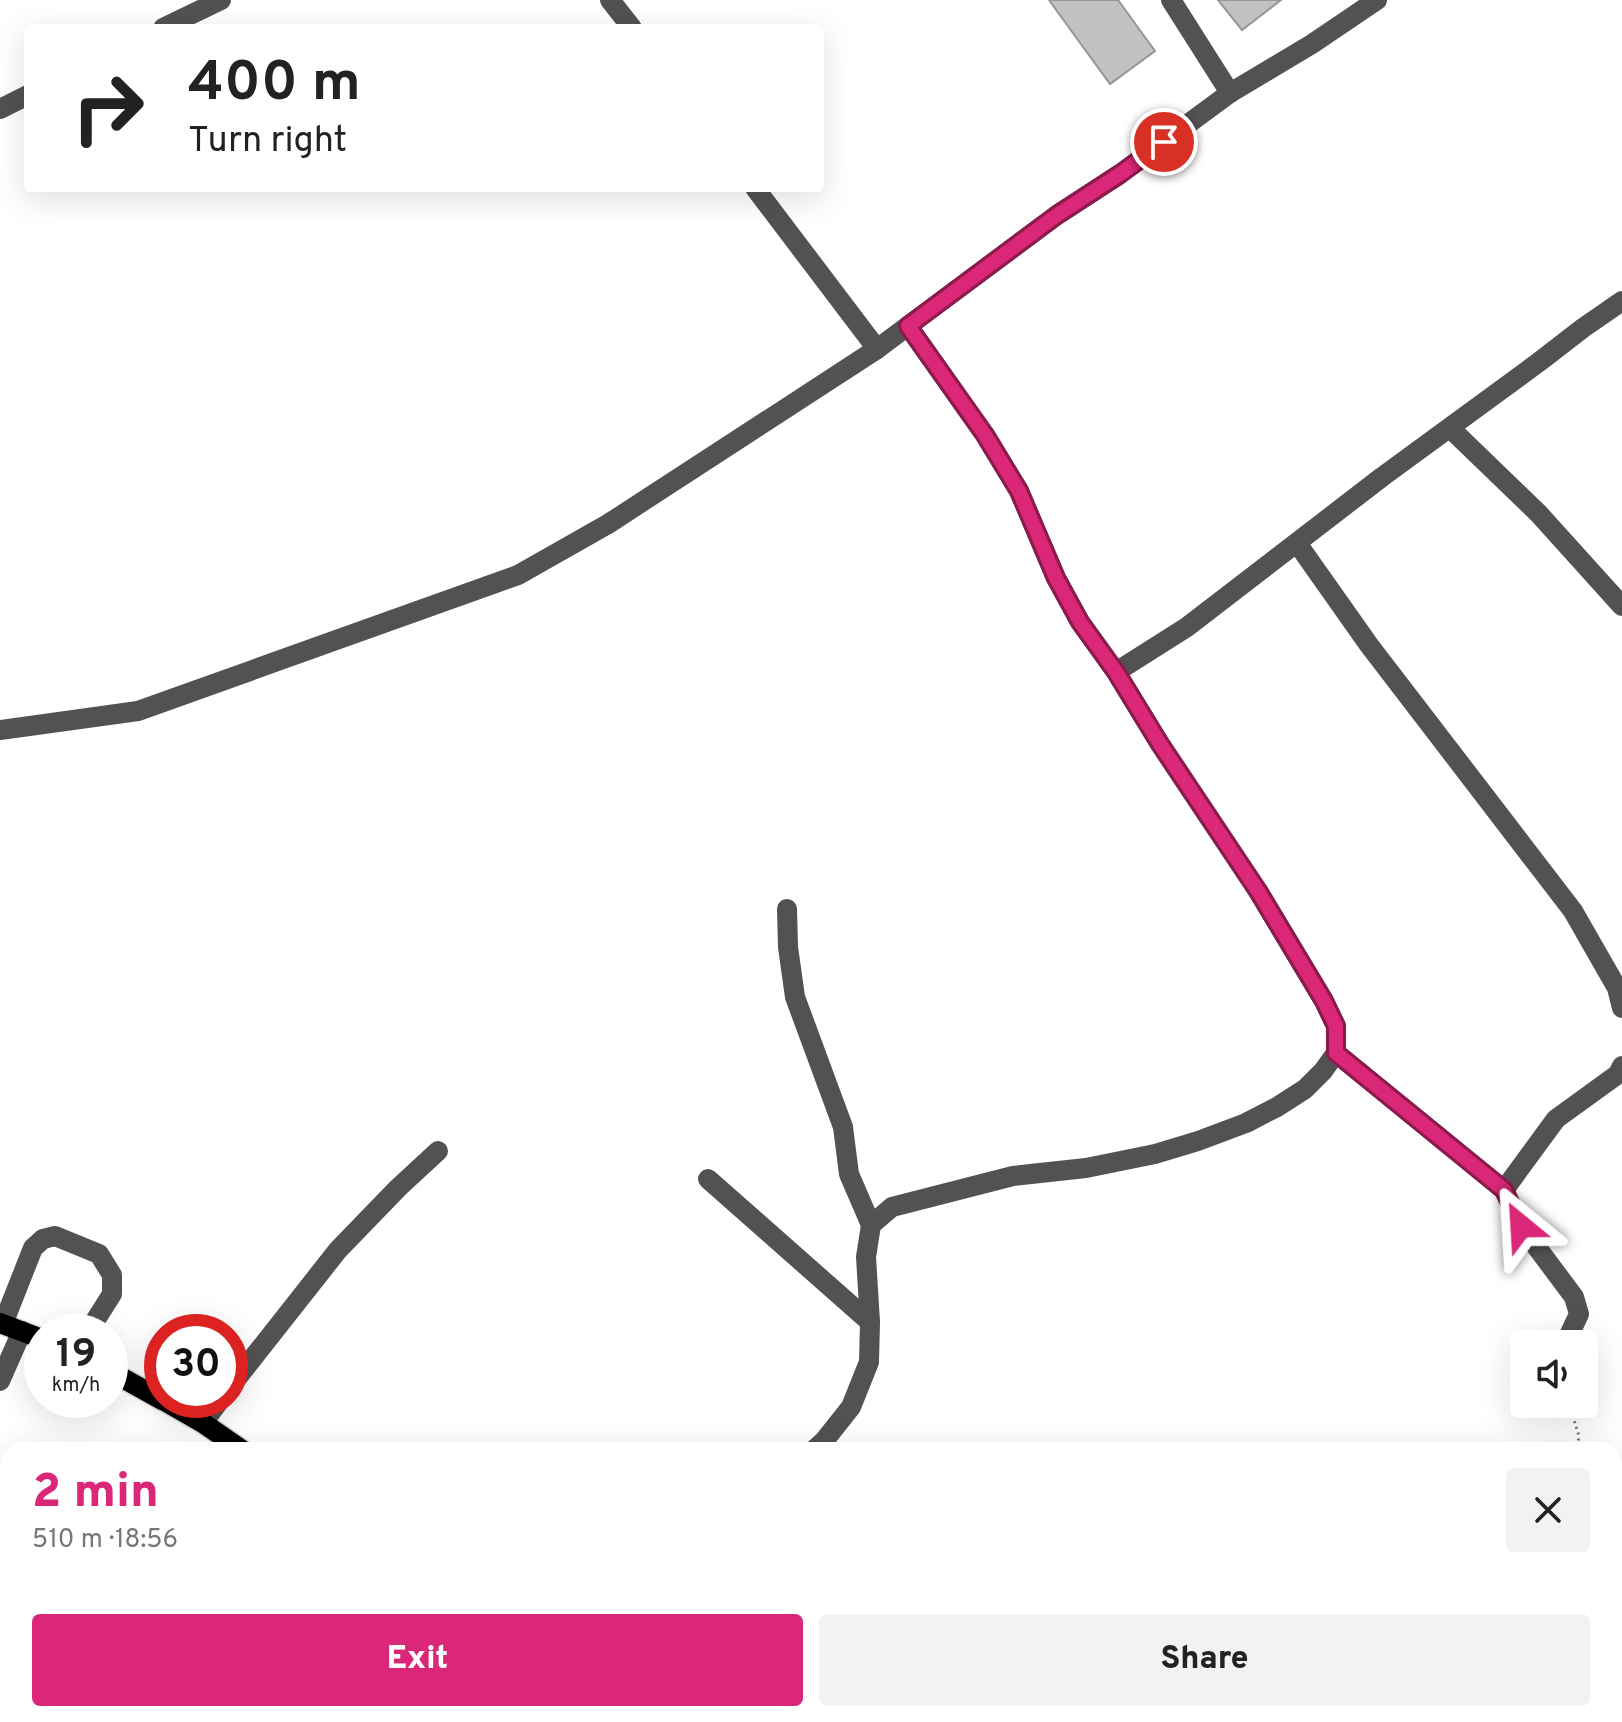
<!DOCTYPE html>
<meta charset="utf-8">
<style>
:root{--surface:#fff;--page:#f2f2f2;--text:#222;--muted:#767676;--accent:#db2777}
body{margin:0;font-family:Overpass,sans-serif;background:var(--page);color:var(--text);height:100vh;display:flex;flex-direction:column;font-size:30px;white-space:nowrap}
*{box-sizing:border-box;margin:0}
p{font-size:26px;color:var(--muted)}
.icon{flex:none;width:44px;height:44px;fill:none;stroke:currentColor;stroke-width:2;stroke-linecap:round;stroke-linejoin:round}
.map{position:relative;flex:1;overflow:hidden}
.sheet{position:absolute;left:0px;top:1442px;width:1622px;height:280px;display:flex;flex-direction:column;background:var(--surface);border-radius:24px 24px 0 0;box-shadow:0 8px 32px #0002}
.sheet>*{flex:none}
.banner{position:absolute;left:24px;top:24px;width:800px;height:168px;border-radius:8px;box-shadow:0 8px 32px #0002;background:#fff;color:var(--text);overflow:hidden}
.controls{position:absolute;left:1510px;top:1330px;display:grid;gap:16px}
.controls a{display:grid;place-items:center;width:88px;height:88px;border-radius:8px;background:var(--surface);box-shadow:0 8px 32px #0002;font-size:40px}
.speed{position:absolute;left:24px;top:1314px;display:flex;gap:16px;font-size:40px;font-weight:700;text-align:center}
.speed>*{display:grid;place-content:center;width:104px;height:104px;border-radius:50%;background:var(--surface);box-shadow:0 8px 32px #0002;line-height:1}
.speed small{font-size:20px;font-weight:400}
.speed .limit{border:12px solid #d22;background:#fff;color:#111}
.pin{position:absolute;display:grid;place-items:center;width:68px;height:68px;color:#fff;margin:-34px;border:4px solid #fff;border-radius:50%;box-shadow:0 2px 8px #0007}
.me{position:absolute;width:88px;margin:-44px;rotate:333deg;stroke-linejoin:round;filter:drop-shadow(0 0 6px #0008)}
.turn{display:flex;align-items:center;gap:28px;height:168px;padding:0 32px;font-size:36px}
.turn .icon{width:104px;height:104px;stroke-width:2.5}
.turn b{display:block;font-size:56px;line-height:68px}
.round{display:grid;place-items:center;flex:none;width:84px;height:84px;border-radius:8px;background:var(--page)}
.headline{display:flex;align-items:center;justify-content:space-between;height:136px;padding:0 32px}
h1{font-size:48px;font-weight:800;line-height:60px;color:var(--accent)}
.cta{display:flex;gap:16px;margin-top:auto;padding:16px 32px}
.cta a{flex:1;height:92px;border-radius:8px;background:var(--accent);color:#fff;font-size:32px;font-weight:800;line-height:92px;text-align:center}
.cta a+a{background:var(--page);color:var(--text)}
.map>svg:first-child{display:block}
.building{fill:#c2c2c2;stroke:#969696;stroke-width:2}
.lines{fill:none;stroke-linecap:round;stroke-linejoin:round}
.major-casing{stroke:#dbdbdb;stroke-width:23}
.path{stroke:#747474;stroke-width:3;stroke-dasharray:2 4;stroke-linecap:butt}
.minor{stroke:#525252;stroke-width:20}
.major{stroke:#000;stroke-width:20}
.route-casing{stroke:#8e194d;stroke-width:20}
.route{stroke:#db2777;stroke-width:14}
</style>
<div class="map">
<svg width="1622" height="1722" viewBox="0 0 1622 1722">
<rect width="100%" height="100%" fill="#fff"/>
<g class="building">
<path d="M1049,0H1118L1155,51L1110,84Z"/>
<path d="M1218,0H1281L1242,30Z"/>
</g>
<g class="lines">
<defs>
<g id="major">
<path d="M0,1323L42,1339"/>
<path d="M110,1371L162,1400"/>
<path d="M163,1400L203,1423L242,1450"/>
<path d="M546,1714L554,1722"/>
</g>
</defs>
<use href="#major" class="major-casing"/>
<g class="path">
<path d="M1569,1404L1579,1436L1577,1450"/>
<path d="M1614,1546L1616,1549V1581L1614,1591"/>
<path d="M1614,1658L1617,1668L1622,1676"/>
</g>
<g class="minor">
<path d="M610,0L632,28"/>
<path d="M1171,0L1230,93"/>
<path d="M163,28L221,0"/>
<path d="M0,109L28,95"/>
<path d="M755,188L877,349"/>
<path d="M908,326L985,435L1019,491L1056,578L1080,622L1116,672L1160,744L1258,891L1324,1001L1336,1026V1053"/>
<path d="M1450,428L1539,514L1622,606"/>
<path d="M1297,543L1369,645L1573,911L1617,988L1622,1008"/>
<path d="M1116,672L1187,627L1382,477L1539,362L1583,328L1622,301"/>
<path d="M0,730L138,711L518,575L608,524L877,349L1057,215L1120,174L1230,93L1312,44L1377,0"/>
<path d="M787,909L788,947L795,997L843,1127L849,1174L871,1225L866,1257L870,1322L869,1362L851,1407L824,1441L814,1450"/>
<path d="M708,1179L870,1322"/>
<path d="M1504,1190L1556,1119L1618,1074L1622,1066"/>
<path d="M871,1225L892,1207L1013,1176L1086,1168L1155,1154L1198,1141L1246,1123L1277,1107L1305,1089L1323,1071L1336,1053L1504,1190L1521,1226L1574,1297L1579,1314L1565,1344"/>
<path d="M3,1324L33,1248L43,1239L55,1236L99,1254L112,1275V1294L88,1332"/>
<path d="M0,1381L22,1331"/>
<path d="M230,1387L338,1250L398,1188L438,1151"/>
<path d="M203,1423L220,1400"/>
<path d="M201,1714L210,1722"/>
<path d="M1252,1714L1266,1722"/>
<path d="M589,1722L596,1714"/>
</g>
<use href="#major" class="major"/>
</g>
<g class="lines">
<defs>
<path id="route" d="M1164,142L1120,174L1057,215L908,326L985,435L1019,491L1056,578L1080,622L1116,672L1160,744L1258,891L1324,1001L1336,1026V1053L1504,1190L1521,1226"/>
</defs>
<use href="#route" class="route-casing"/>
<use href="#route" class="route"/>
</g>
</svg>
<div class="controls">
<a><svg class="icon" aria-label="sound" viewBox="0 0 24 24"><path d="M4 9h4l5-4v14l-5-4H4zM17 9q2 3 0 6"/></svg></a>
</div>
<div class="speed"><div>19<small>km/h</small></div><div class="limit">30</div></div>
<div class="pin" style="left:1164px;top:142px;background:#d93025"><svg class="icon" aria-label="arrive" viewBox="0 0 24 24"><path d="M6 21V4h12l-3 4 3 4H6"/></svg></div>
<svg class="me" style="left:1521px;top:1226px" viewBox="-20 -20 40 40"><path d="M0-17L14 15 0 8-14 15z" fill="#db2777" stroke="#fff" stroke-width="4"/></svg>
<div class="banner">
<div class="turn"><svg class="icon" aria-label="right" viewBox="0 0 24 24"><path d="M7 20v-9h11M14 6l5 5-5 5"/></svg><div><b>400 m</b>Turn right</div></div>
</div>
<section class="sheet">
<div class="headline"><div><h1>2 min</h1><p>510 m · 18:56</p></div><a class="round"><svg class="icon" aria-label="close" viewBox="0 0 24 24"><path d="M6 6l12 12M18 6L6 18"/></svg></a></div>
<div class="cta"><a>Exit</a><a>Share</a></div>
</section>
</div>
